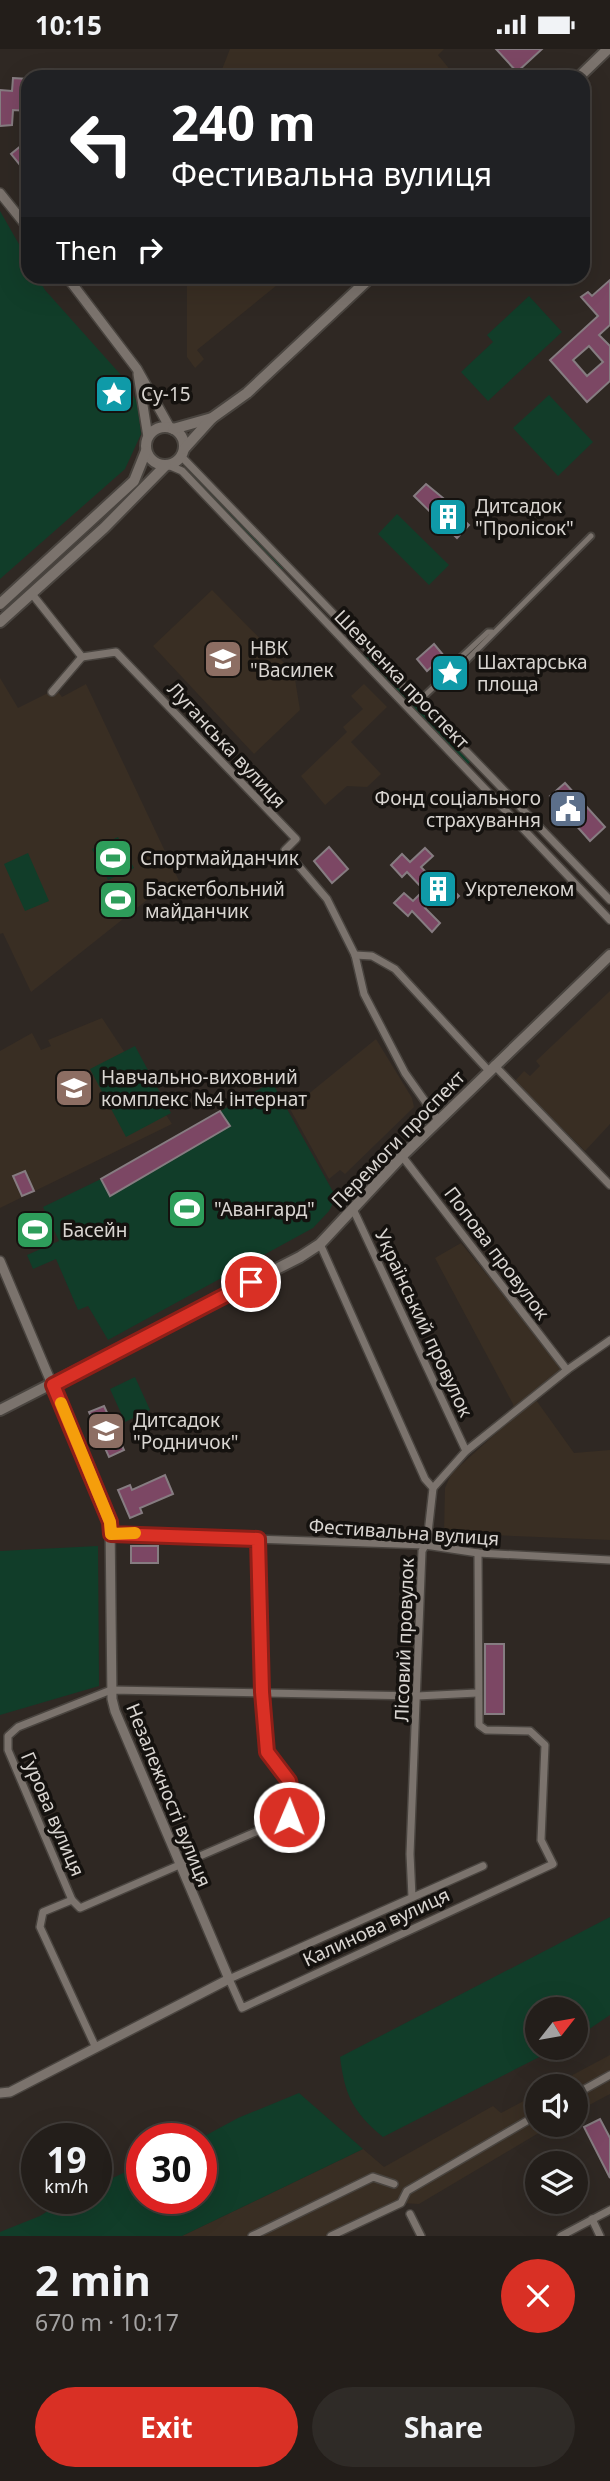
<!DOCTYPE html>
<meta charset="utf-8">
<style>
:root{--surface:#231e1a;--page:#2f2b27;--text:#f1f3f6;--muted:#a3a2a2;--line:#403c39;--accent:#d93025}
body{margin:0;font-family:"Noto Sans",sans-serif;background:var(--page);color:var(--text);height:100vh;display:flex;flex-direction:column;font-size:26px;white-space:nowrap}
*{box-sizing:border-box;margin:0}
p{font-size:23px;color:var(--muted)}
.icon{flex:none;width:38px;height:38px;fill:none;stroke:currentColor;stroke-width:2;stroke-linecap:round;stroke-linejoin:round}
.map{position:relative;height:2187px;overflow:hidden}
.panel{display:flex;flex-direction:column;background:var(--surface);flex:1}
.panel>*{flex:none}
.top-card{position:absolute;left:21px;top:21px;width:569px;height:214px;border-radius:21px;box-shadow:0 7px 28px #0002,0 0 0 2px var(--line);background:#202124;color:#fff;overflow:hidden}
.needle{width:46px;rotate:59deg}
.tools{position:absolute;left:525px;top:1948px;display:grid;gap:14px}
.tools a{display:grid;place-items:center;width:63px;height:63px;border-radius:50%;background:var(--surface);box-shadow:0 7px 28px #0002,0 0 0 2px var(--line);font-size:35px}
.speed{position:absolute;left:21px;top:2074px;display:flex;gap:14px;font-size:35px;font-weight:700;text-align:center}
.speed>*{display:grid;place-content:center;width:91px;height:91px;border-radius:50%;background:var(--surface);box-shadow:0 7px 28px #0002,0 0 0 2px var(--line);line-height:1}
.speed small{font-size:18px;font-weight:400}
.speed .limit{border:10px solid #d22;background:#fff;color:#111}
.pin{position:absolute;display:grid;place-items:center;width:60px;height:60px;color:#fff;margin:-30px;border:4px solid #fff;border-radius:50%;box-shadow:0 2px 7px #0007}
.me{position:absolute;width:77px;margin:-38px;rotate:1deg;stroke-linejoin:round;filter:drop-shadow(0 0 5px #0008)}
.turn{display:flex;align-items:center;gap:24px;height:147px;padding:0 35px;font-size:32px}
.turn .icon{width:91px;height:91px;stroke-width:2.5}
.turn b{display:block;font-size:49px;line-height:60px}
.then{display:flex;align-items:center;height:66px;padding:0 35px;background:#0003;gap:14px;font-size:26px}
.round{display:grid;place-items:center;flex:none;width:74px;height:74px;border-radius:37px;background:var(--page)}
.head{display:flex;align-items:center;justify-content:space-between;height:119px;padding:0 35px}
h1{font-size:42px;font-weight:700;line-height:52px}
.cta{display:flex;gap:14px;margin-top:auto;padding:14px 35px}
.cta a{flex:1;height:80px;border-radius:42px;background:var(--accent);color:#fff;font-size:28px;font-weight:700;line-height:80px;text-align:center}
.cta a+a{background:var(--page);color:var(--text)}
.status{display:flex;justify-content:space-between;align-items:center;height:49px;padding:0 35px;background:var(--surface);direction:ltr}
.status svg{height:19px;fill:currentColor}
.map>svg:first-child{display:block}
.built{fill:#392e23}
.green{fill:#113d29}
.building{fill:#7c4764;stroke:#867c81;stroke-width:2;fill-rule:evenodd}
.lines{fill:none;stroke-linecap:round;stroke-linejoin:round}
.pedestrian-casing{stroke:#49443f;stroke-width:9}
.minor-casing{stroke:#49443f;stroke-width:10}
.tertiary-casing{stroke:#49443f;stroke-width:12}
.secondary-casing{stroke:#49443f;stroke-width:14}
.pedestrian{stroke:#7b736d;stroke-width:5}
.minor{stroke:#7b736d;stroke-width:7}
.tertiary{stroke:#7b736d;stroke-width:9}
.secondary{stroke:#7b736d;stroke-width:10}
.route-casing{stroke:#8d1f18;stroke-width:18}
.route{stroke:#d93025;stroke-width:12}
.slow{stroke:#f59e0b;stroke-width:12}
.labels{text-anchor:middle;dominant-baseline:central;stroke-width:7;stroke-linejoin:round;paint-order:stroke}
.poi-label{font-size:19px;fill:#d9d5d1;stroke:#15120f;text-anchor:start}
.street-label{font-size:19px;fill:#d9d5d1;stroke:#15120f}
</style>
<div class="status"><b>10:15</b><svg viewBox="0 0 49 12"><path d="M0 12V9h3v3zM5 12V6h3v6zM10 12V3h3v9zM15 12V0h3v12zM26 1h20v11H26zM47 4h2v5h-2z"/></svg></div>
<div class="map">
<svg width="610" height="2187" viewBox="0 0 610 2187">
<rect width="100%" height="100%" fill="#2f2823"/>
<g class="built">
<path d="M230,0H444L438,6L456,28H219Z"/>
<path d="M187,228H287L197,301L204,310L195,319L187,308Z"/>
<path d="M212,541L294,624L300,661L254,705L153,597Z"/>
<path d="M0,629L18,659L56,640L62,648L86,635L180,834L152,847L31,943L3,884L0,885Z"/>
<path d="M364,635L387,658L351,693L381,725L367,738L347,737L325,756L301,727L347,683L343,678L363,660L351,647Z"/>
<path d="M610,942V1075L585,1102L515,1032L524,1022L530,1027L540,1017L536,1012Z"/>
<path d="M102,969L172,1075L0,1159V1002L32,984L41,1001L51,997L48,991Z"/>
<path d="M376,990L412,1049L414,1058L345,1125L340,1121L329,1130L290,1060Z"/>
<path d="M461,1194L563,1319L531,1344L574,1404L610,1401V1491L444,1484L445,1439L451,1425L515,1367L513,1355L435,1209Z"/>
<path d="M610,2006V2045L576,2063V2037H552Z"/>
<path d="M537,2045V2076H552L419,2155L401,2154L330,2187H182L363,2100L384,2118L493,2057L501,2064Z"/>
</g>
<g class="green">
<path d="M0,162L28,211V228H37L45,241L121,326L137,353L141,385L125,420L0,530Z"/>
<path d="M529,247L562,283L488,352L461,323L493,293L487,286Z"/>
<path d="M549,346L593,393L558,427L513,379Z"/>
<path d="M190,418L285,517L282,521L187,422Z"/>
<path d="M397,465L449,516L429,536L378,485Z"/>
<path d="M366,602L471,712L467,716L363,606Z"/>
<path d="M118,788L134,819L108,831L92,800Z"/>
<path d="M28,804L49,852L25,862L4,815Z"/>
<path d="M120,834L133,860L116,869L103,843Z"/>
<path d="M135,997L171,1064L126,1088L90,1020Z"/>
<path d="M272,1033L336,1148L329,1162L313,1179L108,1291L88,1257L78,1261L56,1210L33,1220L27,1206L59,1192L43,1158L101,1130Z"/>
<path d="M135,1328L150,1361L125,1373L110,1340Z"/>
<path d="M98,1497L99,1637L0,1666V1502Z"/>
<path d="M610,1868V1966L576,1989V1960H537V1998L557,1999L383,2088C352,2062 345,2046 340,2008Z"/>
<path d="M299,2044L363,2100L182,2187H0V2183L40,2167L68,2149H96V2137L142,2115V2149H201V2089L238,2069Z"/>
</g>
<g class="building">
<path d="M496,0H542L517,23Z"/>
<path d="M13,29L28,30V62L13,61L12,76L0,77V41L12,42Z"/>
<path d="M28,91V109L20,116L11,105Z"/>
<path d="M610,231V276L599,286L610,297V332L587,353L550,311L598,267L581,248L588,243L592,247ZM589,297L603,313L587,327L573,311Z"/>
<path d="M426,435L454,458L452,460L469,476L457,489L414,447Z"/>
<path d="M434,595L444,607L427,622L417,610Z"/>
<path d="M565,734L605,778L590,792L550,747Z"/>
<path d="M329,798L348,820L332,834L314,812Z"/>
<path d="M425,799L433,807L421,818L441,839L446,834L459,847L449,856L438,845L425,859L440,874L432,883L412,862L408,867L394,854L404,844L413,852L424,841L407,823L402,828L391,816L402,805L410,813Z"/>
<path d="M220,1062L230,1077L110,1147L101,1130Z"/>
<path d="M25,1122L34,1142L22,1147L13,1127Z"/>
<path d="M104,1357L124,1401L109,1408L89,1363Z"/>
<path d="M165,1426L173,1445L140,1459L142,1464L130,1469L118,1441L130,1436L132,1441Z"/>
<rect x="131" y="1497" width="27" height="17"/>
<rect x="485" y="1595" width="19" height="70"/>
<path d="M600,2070L610,2089V2129L584,2078Z"/>
</g>
<g class="lines">
<defs>
<g id="pedestrian">
<path d="M458,611L488,583H492"/>
<path d="M463,615L591,487"/>
<path d="M420,651L438,634"/>
</g>
<g id="minor">
<path d="M181,407L610,851"/>
<path d="M168,416L182,422L610,871"/>
<path d="M32,545L82,608L116,603L296,790L285,801L327,850L355,906L364,945L405,1024L439,1072"/>
<path d="M52,643L82,608"/>
<path d="M355,906L372,907L395,920L489,1022"/>
<path d="M494,1016L610,1136"/>
<path d="M402,1107L567,1321"/>
<path d="M353,1160L466,1402"/>
<path d="M320,1195L425,1430L433,1439L427,1493L422,1502L410,1805L412,1848"/>
<path d="M433,1439L466,1402L567,1321L610,1291"/>
<path d="M111,1485L425,1496L478,1504L610,1511"/>
<path d="M478,1504L479,1676L486,1681L530,1682L545,1696L541,1791L553,1815L242,1959L229,1930L483,1817"/>
<path d="M72,1851L8,1701V1687L18,1678L111,1641L417,1647L477,1644"/>
<path d="M96,1999L40,1878L43,1863L72,1851L80,1859L290,1768L296,1760L289,1732L267,1703L262,1643L258,1490"/>
<path d="M576,2045L610,2026"/>
<path d="M410,2165L421,2187"/>
<path d="M592,2170L600,2187"/>
<path d="M252,2187L373,2128L394,2135"/>
<path d="M331,2187L401,2154L407,2142L537,2066"/>
<path d="M561,2187L610,2161"/>
</g>
<g id="tertiary">
<path d="M0,144L28,179"/>
<path d="M67,228L137,320L170,379"/>
<path d="M138,325L148,388"/>
<path d="M0,1212L110,1473L112,1650L115,1662L229,1930L10,2043L0,2044"/>
</g>
<g id="secondary">
<path d="M579,28L608,0"/>
<circle cx="165" cy="397" r="19"/>
<path d="M173,380L212,369"/>
<path d="M184,400L212,369L247,344L371,228"/>
<path d="M0,555L134,432L146,402"/>
<path d="M0,573L104,479L166,416"/>
<path d="M0,1361L300,1208L320,1195L402,1107L610,906"/>
</g>
</defs>
<use href="#pedestrian" class="pedestrian-casing"/>
<use href="#minor" class="minor-casing"/>
<use href="#tertiary" class="tertiary-casing"/>
<use href="#secondary" class="secondary-casing"/>
<use href="#pedestrian" class="pedestrian"/>
<use href="#minor" class="minor"/>
<use href="#tertiary" class="tertiary"/>
<use href="#secondary" class="secondary"/>
</g>
<g class="lines">
<defs>
<path id="route" d="M251,1233L53,1336L110,1473L111,1485L258,1490L262,1643L267,1703L289,1732L296,1760L289,1768"/>
</defs>
<use href="#route" class="route-casing"/>
<use href="#route" class="route"/>
<path class="slow" d="M61,1354L110,1473L111,1485L135,1484"/>
</g>
<defs>
<symbol id="sight-square" viewBox="-11 -11 22 22"><rect x="-9" y="-9" width="18" height="18" rx="4" fill="#0f9aa8" stroke="#15120f"/><path d="M0-6L1.8-2.2L6-1.7L2.9 1.2L3.7 5.4L0 3.3L-3.7 5.4L-2.9 1.2L-6-1.7L-1.8-2.2Z" fill="#fff"/></symbol>
<symbol id="building-square" viewBox="-11 -11 22 22"><rect x="-9" y="-9" width="18" height="18" rx="4" fill="#0f9aa8" stroke="#15120f"/><path d="M-4-6H4V6H1V3H-1V6H-4ZM-2.5-4.3h1.7v1.8h-1.7ZM.8-4.3h1.7v1.8H.8ZM-2.5-1h1.7V.8h-1.7ZM.8-1h1.7V.8H.8Z" fill="#fff"/></symbol>
<symbol id="school-square" viewBox="-11 -11 22 22"><rect x="-9" y="-9" width="18" height="18" rx="4" fill="#8d6e63" stroke="#15120f"/><path d="M0-5L7-2L0 1L-7-2ZM-4 1L0 2.5L4 1V4Q0 6-4 4Z" fill="#fff"/></symbol>
<symbol id="civic-square" viewBox="-11 -11 22 22"><rect x="-9" y="-9" width="18" height="18" rx="4" fill="#5c6f8a" stroke="#15120f"/><path d="M-.6-6.5H3V-4.5H.6V-3L4-1V1h2V6H-6V1h2V-1L-.6-3ZM-1.2 2.5V6h2.4V2.5Z" fill="#fff"/></symbol>
<symbol id="stadium-square" viewBox="-11 -11 22 22"><rect x="-9" y="-9" width="18" height="18" rx="4" fill="#2e9e5b" stroke="#15120f"/><path d="M0-5a6.5 5 0 1 0 0 10a6.5 5 0 1 0 0-10ZM-3.5-1.8h7v3.6h-7Z" fill="#fff"/></symbol>
</defs>
<g fill-rule="evenodd">
<use href="#sight-square" x="92" y="323" width="44" height="44"/>
<use href="#building-square" x="426" y="446" width="44" height="44"/>
<use href="#school-square" x="201" y="588" width="44" height="44"/>
<use href="#sight-square" x="428" y="602" width="44" height="44"/>
<use href="#civic-square" x="546" y="738" width="44" height="44"/>
<use href="#stadium-square" x="91" y="787" width="44" height="44"/>
<use href="#building-square" x="416" y="818" width="44" height="44"/>
<use href="#stadium-square" x="96" y="829" width="44" height="44"/>
<use href="#school-square" x="52" y="1017" width="44" height="44"/>
<use href="#stadium-square" x="165" y="1138" width="44" height="44"/>
<use href="#stadium-square" x="13" y="1159" width="44" height="44"/>
<use href="#school-square" x="84" y="1360" width="44" height="44"/>
</g>
<g class="labels">
<g class="poi-label">
<text x="141" y="345">Су-15</text>
<text x="475" y="457">Дитсадок<tspan x="475" dy="22">"Пролісок"</tspan></text>
<text x="250" y="599">НВК<tspan x="250" dy="22">"Василек</tspan></text>
<text x="477" y="613">Шахтарська<tspan x="477" dy="22">площа</tspan></text>
<text x="541" y="749" text-anchor="end">Фонд соціального<tspan x="541" dy="22">страхування</tspan></text>
<text x="140" y="809">Спортмайданчик</text>
<text x="145" y="840">Баскетбольний<tspan x="145" dy="22">майданчик</tspan></text>
<text x="465" y="840">Укртелеком</text>
<text x="101" y="1028">Навчально-виховний<tspan x="101" dy="22">комплекс №4 інтернат</tspan></text>
<text x="214" y="1160">"Авангард"</text>
<text x="62" y="1181">Басейн</text>
<text x="133" y="1371">Дитсадок<tspan x="133" dy="22">"Родничок"</tspan></text>
</g>
<g class="street-label">
<text transform="translate(402 630) rotate(46)">Шевченка проспект</text>
<text transform="translate(227 696) rotate(47)">Луганська вулиця</text>
<text transform="translate(398 1090) rotate(-46)">Перемоги проспект</text>
<text transform="translate(497 1204) rotate(53)">Попова провулок</text>
<text transform="translate(424 1274) rotate(65)">Український провулок</text>
<text transform="translate(404 1483) rotate(4)">Фестивальна вулиця</text>
<text transform="translate(404 1591) rotate(-88)">Лісовий провулок</text>
<text transform="translate(169 1746) rotate(68)">Незалежності вулиця</text>
<text transform="translate(53 1765) rotate(67)">Гурова вулиця</text>
<text transform="translate(376 1878) rotate(-25)">Калинова вулиця</text>
</g>
</g>
</svg>
<div class="tools">
<a><svg class="needle" viewBox="-14 -14 28 28"><path d="M0-13l5 13h-10z" fill="#e53935"/><path d="M0 13l5-13h-10z" fill="#a3a2a2"/></svg></a>
<a><svg class="icon" aria-label="sound" viewBox="0 0 24 24"><path d="M4 9h4l5-4v14l-5-4H4zM17 9q2 3 0 6"/></svg></a>
<a><svg class="icon" aria-label="layers" viewBox="0 0 24 24"><path d="M12 4l9 5-9 5-9-5zM3 14l9 5 9-5"/></svg></a>
</div>
<div class="speed"><div>19<small>km/h</small></div><div class="limit">30</div></div>
<div class="pin" style="left:251px;top:1233px;background:#d93025"><svg class="icon" aria-label="arrive" viewBox="0 0 24 24"><path d="M6 21V4h12l-3 4 3 4H6"/></svg></div>
<svg class="me" style="left:289px;top:1768px" viewBox="-20 -20 40 40"><circle r="17" fill="#d93025" stroke="#fff" stroke-width="3"/><path d="M0-11L8 9 0 5-8 9z" fill="#fff"/></svg>
<div class="top-card">
<div class="turn"><svg class="icon" aria-label="left" viewBox="0 0 24 24"><path d="M17 20v-9H6M10 6l-5 5 5 5"/></svg><div><b>240 m</b>Фестивальна вулиця</div></div>
<div class="then">Then<svg class="icon" aria-label="right" viewBox="0 0 24 24"><path d="M7 20v-9h11M14 6l5 5-5 5"/></svg></div>
</div>
</div>
<section class="panel">
<div class="head"><div><h1>2 min</h1><p>670 m · 10:17</p></div><a class="round" style="background:#d93025;color:#fff"><svg class="icon" aria-label="close" viewBox="0 0 24 24"><path d="M6 6l12 12M18 6L6 18"/></svg></a></div>
<div class="cta"><a>Exit</a><a>Share</a></div>
</section>
